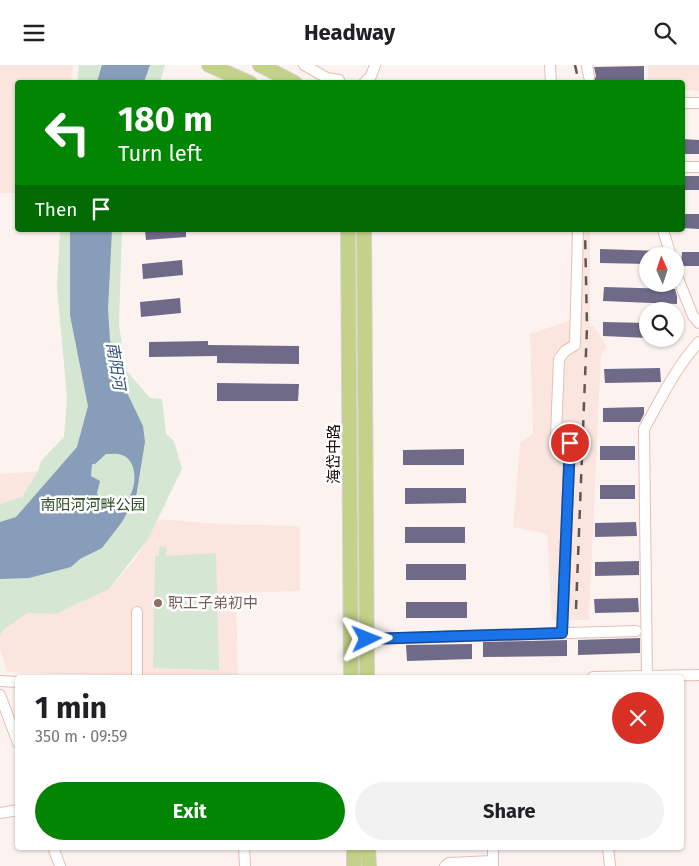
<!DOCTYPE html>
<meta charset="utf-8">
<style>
:root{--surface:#fff;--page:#f2f2f2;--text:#202124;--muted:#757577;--accent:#038504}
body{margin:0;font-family:"Fira Sans","Noto Sans SC",sans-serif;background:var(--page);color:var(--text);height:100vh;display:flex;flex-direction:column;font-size:19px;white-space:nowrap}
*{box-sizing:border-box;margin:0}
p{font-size:16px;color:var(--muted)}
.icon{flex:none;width:28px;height:28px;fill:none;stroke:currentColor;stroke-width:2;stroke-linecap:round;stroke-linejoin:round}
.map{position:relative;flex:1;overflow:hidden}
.drawer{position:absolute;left:15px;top:610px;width:669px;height:175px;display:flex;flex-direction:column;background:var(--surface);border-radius:5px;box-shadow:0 1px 4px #0004}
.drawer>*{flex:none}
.guide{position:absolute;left:15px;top:15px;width:670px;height:152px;border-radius:5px;box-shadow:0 1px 4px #0004;background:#038504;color:#fff;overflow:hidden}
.needle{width:32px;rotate:357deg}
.buttons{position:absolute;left:639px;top:182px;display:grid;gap:10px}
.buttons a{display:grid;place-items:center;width:45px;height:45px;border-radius:50%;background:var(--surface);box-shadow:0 1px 4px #0004;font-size:25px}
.pin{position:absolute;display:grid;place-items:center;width:42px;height:42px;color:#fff;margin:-21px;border:2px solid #fff;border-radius:50%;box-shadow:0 1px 5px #0007}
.me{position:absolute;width:55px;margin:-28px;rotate:88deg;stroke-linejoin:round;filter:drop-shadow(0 0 4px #0008)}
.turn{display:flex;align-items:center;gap:18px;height:105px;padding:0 20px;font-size:22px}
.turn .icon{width:65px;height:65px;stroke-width:2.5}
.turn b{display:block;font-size:35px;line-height:42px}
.then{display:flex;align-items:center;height:48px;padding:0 20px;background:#0003;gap:10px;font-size:19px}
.round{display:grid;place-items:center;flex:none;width:52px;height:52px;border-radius:26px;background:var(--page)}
.headline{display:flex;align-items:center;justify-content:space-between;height:85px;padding:0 20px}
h1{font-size:30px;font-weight:700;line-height:38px}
.cta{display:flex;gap:10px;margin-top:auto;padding:10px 20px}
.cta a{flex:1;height:58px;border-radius:30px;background:var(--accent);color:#fff;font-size:20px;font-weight:700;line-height:58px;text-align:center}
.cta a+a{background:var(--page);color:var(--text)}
header{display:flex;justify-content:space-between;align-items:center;height:65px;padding:0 20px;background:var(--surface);font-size:22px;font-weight:700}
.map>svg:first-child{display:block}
.built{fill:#fae6df}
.green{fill:#d5e7d2}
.water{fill:#879db9;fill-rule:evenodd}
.building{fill:#706a89}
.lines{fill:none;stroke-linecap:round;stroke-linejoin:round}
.minor-casing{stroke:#e5bfb1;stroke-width:12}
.major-casing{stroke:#d5d3d2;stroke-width:16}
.minor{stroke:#fff;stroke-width:10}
.major{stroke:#c4d188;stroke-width:14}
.rail{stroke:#625652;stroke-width:2.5;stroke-dasharray:9 9;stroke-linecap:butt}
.route-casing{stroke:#114b97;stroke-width:12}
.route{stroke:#1a73e8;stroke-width:9}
.education-dot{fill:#8d6e63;stroke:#fff;stroke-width:2}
.labels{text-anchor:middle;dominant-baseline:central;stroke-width:5;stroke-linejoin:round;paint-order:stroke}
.street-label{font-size:15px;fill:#180b07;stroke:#fff}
.park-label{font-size:15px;fill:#294d23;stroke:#fff}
.education-label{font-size:15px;fill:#785e54;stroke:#fff;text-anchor:start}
.water-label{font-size:16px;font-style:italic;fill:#30517a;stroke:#fff}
</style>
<header><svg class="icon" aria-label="menu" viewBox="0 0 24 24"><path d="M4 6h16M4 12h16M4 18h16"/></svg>Headway<svg class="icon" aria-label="search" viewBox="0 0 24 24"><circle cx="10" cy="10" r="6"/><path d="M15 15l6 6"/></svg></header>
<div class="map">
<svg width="699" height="801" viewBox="0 0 699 801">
<rect width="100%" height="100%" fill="#fcf3f1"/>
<g class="built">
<path d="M0,0H73L71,17L18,18L17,128H0Z"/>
<path d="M648,0H699V26L683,25L682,18L648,17Z"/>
<path d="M573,165H590V260L594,261L607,282L601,290L589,555H552L547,469L513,462L520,378L533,369L530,269L571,255Z"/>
<path d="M38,406L22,432L0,439V409Z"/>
<path d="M158,454L221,459L300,461V526L236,528L238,612L55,609L7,607L0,583V572L3,565L28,548L56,549L109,524L136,493Z"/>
</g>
<g class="green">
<path d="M79,0H165L160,17L77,18Z"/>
<path d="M60,165H122L119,260L126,305L150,333L162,334L166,369L174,376L182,404L148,474L109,524L56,549L28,548L3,565L0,572V439L22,432L38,406L41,396L64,372L67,332L57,222Z"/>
<path d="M166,481V491L216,488L219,605L153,603L155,491H159V482Z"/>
</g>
<g class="water">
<path d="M102,0H150L144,17H97Z"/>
<path d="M70,165H112L108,244L110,275L117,307L143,361L145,377L136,432L122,457L102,483L80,494L71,502L29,513L0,514V457L16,452L77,382L88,341L70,250ZM106,389C111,389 117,388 122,390C146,398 133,456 103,442L97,428L100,416L91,411L92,399H95Z"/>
</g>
<g class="building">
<path d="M644,1V15L594,16L596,11L594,2Z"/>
<path d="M682,74L699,75V89H682Z"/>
<rect x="682" y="111" width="17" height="14"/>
<path d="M682,149H699V164L682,163Z"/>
<path d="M145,165H186V172L146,175Z"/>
<path d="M600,184L662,186L663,191H648V199L600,198Z"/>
<path d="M682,187H699V201H681Z"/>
<path d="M182,195L183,210L143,214L142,199Z"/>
<path d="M604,222L675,224L677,231V239L603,236Z"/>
<path d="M180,233L181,248L141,252L140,237Z"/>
<path d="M603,257L648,258V273L603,271Z"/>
<path d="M208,276V280L299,281V299L217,298V291L149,292V277Z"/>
<path d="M660,303L661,317L605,318L604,304Z"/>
<path d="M217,318L299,319L298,336H217Z"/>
<path d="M644,342V349L640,357H603V343Z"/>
<rect x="600" y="381" width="35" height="14"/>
<path d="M464,384V400H403V385Z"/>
<rect x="600" y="420" width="35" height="14"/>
<path d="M405,423H466V438L405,439Z"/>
<path d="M636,457L637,471L595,472V458Z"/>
<rect x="405" y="462" width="60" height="16"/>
<path d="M639,496V510L595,511V497Z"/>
<rect x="406" y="499" width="60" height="16"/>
<path d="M638,533L639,547L595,548L594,534Z"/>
<rect x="406" y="537" width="61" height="16"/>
<path d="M640,573V588L578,590V575Z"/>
<path d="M567,575V591L483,592V577Z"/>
<path d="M472,579V594L407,596L406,580Z"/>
</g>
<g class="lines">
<defs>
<g id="minor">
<path d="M304,0L327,13L339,15L340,18"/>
<path d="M550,0L551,18"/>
<path d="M587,0L589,12"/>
<path d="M364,18L371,11L375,0"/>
<path d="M682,38H699"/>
<path d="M682,102H699"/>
<path d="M663,165L671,191"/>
<path d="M675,206L693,251L699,258"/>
<path d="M562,568L570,378L556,371L559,294L565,286L575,280L578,165"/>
<path d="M367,574L636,566"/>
<path d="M647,611L644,364C660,335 676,302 699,277"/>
<path d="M137,612V547"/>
<path d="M593,612L699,610"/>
<path d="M0,616L18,617"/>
<path d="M0,630L18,678"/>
<path d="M0,748L18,745"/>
<path d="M53,782L60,801"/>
<path d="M244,782L245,801"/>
<path d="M493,782V801"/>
<path d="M608,782L610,801"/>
<path d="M445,801L449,798L493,796"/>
</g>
<g id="major">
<path d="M209,0L250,18"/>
<path d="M260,0L295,18"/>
<path d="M348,165L351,612"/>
<path d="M364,165L367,612"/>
<path d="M354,782V801"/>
<path d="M368,782L369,801"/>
</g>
</defs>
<use href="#minor" class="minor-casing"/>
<use href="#major" class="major-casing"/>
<use href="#minor" class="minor"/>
<use href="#major" class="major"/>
<g class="rail">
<path d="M575,0L579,18"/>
<path d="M576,544L587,262L585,165"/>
</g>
</g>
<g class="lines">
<defs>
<path id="route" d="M367,574L562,568L570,378"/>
</defs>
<use href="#route" class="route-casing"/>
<use href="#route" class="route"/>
</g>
<circle class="education-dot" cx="158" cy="538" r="5"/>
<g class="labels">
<g class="street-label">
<text transform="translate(334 389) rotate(-90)">海岱中路</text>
</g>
<g class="park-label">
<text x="93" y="440">南阳河河畔公园</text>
</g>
<g class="education-label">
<text x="168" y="538">职工子弟初中</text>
</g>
<g class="water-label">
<text transform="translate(116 301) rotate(81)">南阳河</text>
</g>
</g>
</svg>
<div class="buttons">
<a><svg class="needle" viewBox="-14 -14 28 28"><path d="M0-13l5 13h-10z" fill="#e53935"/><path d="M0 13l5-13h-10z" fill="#757577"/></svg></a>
<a><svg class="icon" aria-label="search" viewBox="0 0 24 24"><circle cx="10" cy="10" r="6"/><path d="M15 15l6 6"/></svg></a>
</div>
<div class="pin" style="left:570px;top:378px;background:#d93025"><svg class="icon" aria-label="arrive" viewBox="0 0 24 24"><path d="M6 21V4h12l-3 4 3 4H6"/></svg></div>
<svg class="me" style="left:367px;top:574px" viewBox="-20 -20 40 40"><path d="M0-17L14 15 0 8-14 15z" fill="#1a73e8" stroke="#fff" stroke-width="4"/></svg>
<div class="guide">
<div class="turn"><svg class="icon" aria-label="left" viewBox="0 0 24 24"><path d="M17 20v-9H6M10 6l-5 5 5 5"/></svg><div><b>180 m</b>Turn left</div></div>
<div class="then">Then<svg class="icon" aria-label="arrive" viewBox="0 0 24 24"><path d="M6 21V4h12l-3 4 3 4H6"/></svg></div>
</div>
<section class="drawer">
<div class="headline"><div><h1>1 min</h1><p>350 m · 09:59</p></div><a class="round" style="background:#d93025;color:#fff"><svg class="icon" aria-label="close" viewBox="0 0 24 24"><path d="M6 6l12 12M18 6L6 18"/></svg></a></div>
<div class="cta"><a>Exit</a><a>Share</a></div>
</section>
</div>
